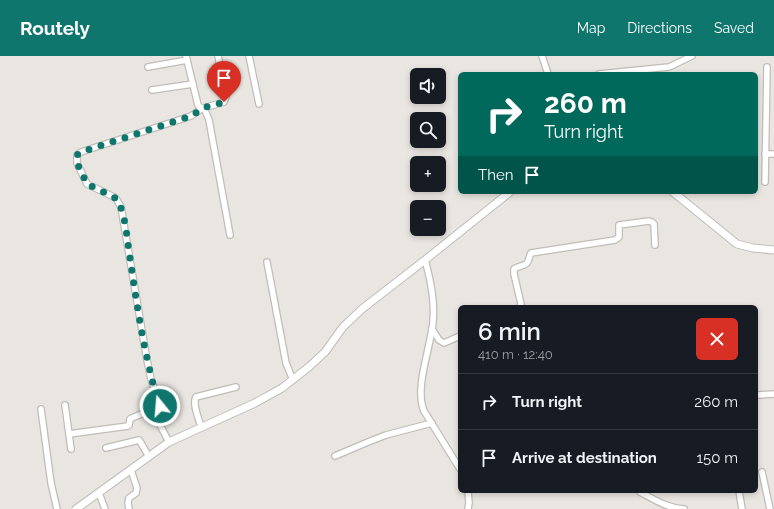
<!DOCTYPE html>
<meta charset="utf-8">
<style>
:root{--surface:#171b24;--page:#242831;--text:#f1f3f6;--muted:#9ea1a6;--line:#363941;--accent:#0f766e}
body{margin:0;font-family:Raleway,sans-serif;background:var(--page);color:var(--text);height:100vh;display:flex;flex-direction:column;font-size:15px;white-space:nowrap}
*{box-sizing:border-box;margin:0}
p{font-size:13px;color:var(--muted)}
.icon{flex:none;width:22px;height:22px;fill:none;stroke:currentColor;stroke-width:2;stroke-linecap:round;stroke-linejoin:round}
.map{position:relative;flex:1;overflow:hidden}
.sheet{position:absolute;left:458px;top:249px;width:300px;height:188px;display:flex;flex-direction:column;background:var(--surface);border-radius:6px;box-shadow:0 2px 6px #0003}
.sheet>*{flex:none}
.top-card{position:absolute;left:458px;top:16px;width:300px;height:122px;border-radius:6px;box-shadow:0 2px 6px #0003;background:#00695c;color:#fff;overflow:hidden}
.buttons{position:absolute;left:410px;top:12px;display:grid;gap:8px}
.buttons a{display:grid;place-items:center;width:36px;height:36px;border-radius:6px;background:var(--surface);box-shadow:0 2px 6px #0003;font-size:20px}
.pin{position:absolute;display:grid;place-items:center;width:34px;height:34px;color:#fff;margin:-41px -17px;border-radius:50% 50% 50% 0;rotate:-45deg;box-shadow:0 0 4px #0007}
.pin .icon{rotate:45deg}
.me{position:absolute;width:44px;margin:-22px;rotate:343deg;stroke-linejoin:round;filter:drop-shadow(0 0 3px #0008)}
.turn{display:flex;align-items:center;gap:14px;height:84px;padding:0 20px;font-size:18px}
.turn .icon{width:52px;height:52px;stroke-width:2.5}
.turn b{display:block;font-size:28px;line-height:34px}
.then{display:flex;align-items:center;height:38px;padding:0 20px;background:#0003;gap:8px;font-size:15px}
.round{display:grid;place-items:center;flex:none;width:42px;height:42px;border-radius:6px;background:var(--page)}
.headline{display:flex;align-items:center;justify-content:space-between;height:68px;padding:0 20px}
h1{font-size:24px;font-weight:600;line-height:30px}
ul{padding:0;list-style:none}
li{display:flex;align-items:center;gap:12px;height:56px;padding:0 20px;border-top:1px solid var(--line)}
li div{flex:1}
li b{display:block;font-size:15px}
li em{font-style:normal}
header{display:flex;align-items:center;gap:24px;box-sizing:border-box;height:56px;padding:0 20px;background:var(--accent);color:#fff}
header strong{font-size:19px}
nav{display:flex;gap:22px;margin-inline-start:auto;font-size:14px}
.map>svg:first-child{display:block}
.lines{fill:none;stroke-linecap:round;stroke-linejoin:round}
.minor-casing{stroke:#c0bdb8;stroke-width:8}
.tertiary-casing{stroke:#c0bdb8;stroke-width:9}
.minor{stroke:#fff;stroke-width:5.5}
.tertiary{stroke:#fff;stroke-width:7}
.route{stroke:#0f766e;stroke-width:7;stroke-dasharray:0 12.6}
</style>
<header>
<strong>Routely</strong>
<nav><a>Map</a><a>Directions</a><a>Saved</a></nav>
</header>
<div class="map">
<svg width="774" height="453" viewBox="0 0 774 453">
<rect width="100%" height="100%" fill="#e9e6e1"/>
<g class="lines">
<defs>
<g id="minor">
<path d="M186,0L198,49L201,52H204L224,46L226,41L218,0"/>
<path d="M249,0L259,48"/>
<path d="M542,0L548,18"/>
<path d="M148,11L187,4"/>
<path d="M599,18L669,11L692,0"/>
<path d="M152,34L193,28"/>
<path d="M204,52L209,64L230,179"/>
<path d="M765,98H774"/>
<path d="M765,126L767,11"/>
<path d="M425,204C431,225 435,245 433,266C431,290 414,333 424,355L460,413"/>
<path d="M267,206L286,307L293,324"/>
<path d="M520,251L521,248L514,218V213C518,210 525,210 527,207C529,205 529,200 531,197L615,184L619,181V169L649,165L652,166L654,168L655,189"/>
<path d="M432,273L439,284L444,287L460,280"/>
<path d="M758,339L774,338"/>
<path d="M65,349L71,393"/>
<path d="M41,353L51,427L57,453"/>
<path d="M201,371C199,363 192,348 196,341L236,331"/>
<path d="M69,378L128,370L129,369L130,363L132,362L160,350"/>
<path d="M169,386L161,371L159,363L160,350L151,323L147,304L121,151L117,144L114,141L87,128L77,107V99L81,96L191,60L203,52"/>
<path d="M106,392L139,384L141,387L149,401"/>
<path d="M335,400L368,386L386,379L432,367"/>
<path d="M762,416L770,453"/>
<path d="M468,435L469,447L468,453"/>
<path d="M739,435L742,453"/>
<path d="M640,436C655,444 667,452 684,453"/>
<path d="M99,437L105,453"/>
<path d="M129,453L128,447L129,442L136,437L137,432L131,414"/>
</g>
<g id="tertiary">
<path d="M673,136L737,188L753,192L774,194"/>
<path d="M76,453L169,386L255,347L282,332L310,310L325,296L343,271L362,253L425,204L510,136"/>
</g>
</defs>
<use href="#minor" class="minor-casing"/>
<use href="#tertiary" class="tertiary-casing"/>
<use href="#minor" class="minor"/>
<use href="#tertiary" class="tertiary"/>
</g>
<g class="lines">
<path class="route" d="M160,350C157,338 152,327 150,315C140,273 134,230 128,188C126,174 124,150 114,141L87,128L77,107V99L81,96L191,60L203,52L224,46"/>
</g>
</svg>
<div class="buttons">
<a><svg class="icon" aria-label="sound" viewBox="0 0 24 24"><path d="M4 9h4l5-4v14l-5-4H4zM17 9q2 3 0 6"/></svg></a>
<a><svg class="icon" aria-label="search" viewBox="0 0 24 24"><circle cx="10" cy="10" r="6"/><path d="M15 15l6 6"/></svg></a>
<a>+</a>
<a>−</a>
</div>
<div class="pin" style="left:224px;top:46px;background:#d93025"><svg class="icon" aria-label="arrive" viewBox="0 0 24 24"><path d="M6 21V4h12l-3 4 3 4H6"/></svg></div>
<svg class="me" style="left:160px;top:350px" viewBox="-20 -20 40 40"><circle r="17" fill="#0f766e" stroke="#fff" stroke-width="3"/><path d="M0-11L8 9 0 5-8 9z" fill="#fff"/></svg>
<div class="top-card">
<div class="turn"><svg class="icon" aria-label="right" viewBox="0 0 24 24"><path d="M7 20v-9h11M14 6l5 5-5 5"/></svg><div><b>260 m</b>Turn right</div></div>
<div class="then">Then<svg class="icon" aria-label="arrive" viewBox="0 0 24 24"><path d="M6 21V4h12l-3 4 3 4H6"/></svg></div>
</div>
<section class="sheet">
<div class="headline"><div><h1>6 min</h1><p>410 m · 12:40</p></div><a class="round" style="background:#d93025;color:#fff"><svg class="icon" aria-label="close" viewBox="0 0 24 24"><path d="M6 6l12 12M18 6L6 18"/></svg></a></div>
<ul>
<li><svg class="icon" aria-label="right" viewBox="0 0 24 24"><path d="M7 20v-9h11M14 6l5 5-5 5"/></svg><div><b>Turn right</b></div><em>260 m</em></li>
<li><svg class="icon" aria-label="arrive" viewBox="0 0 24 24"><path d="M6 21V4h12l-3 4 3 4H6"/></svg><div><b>Arrive at destination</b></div><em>150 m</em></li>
</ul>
</section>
</div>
